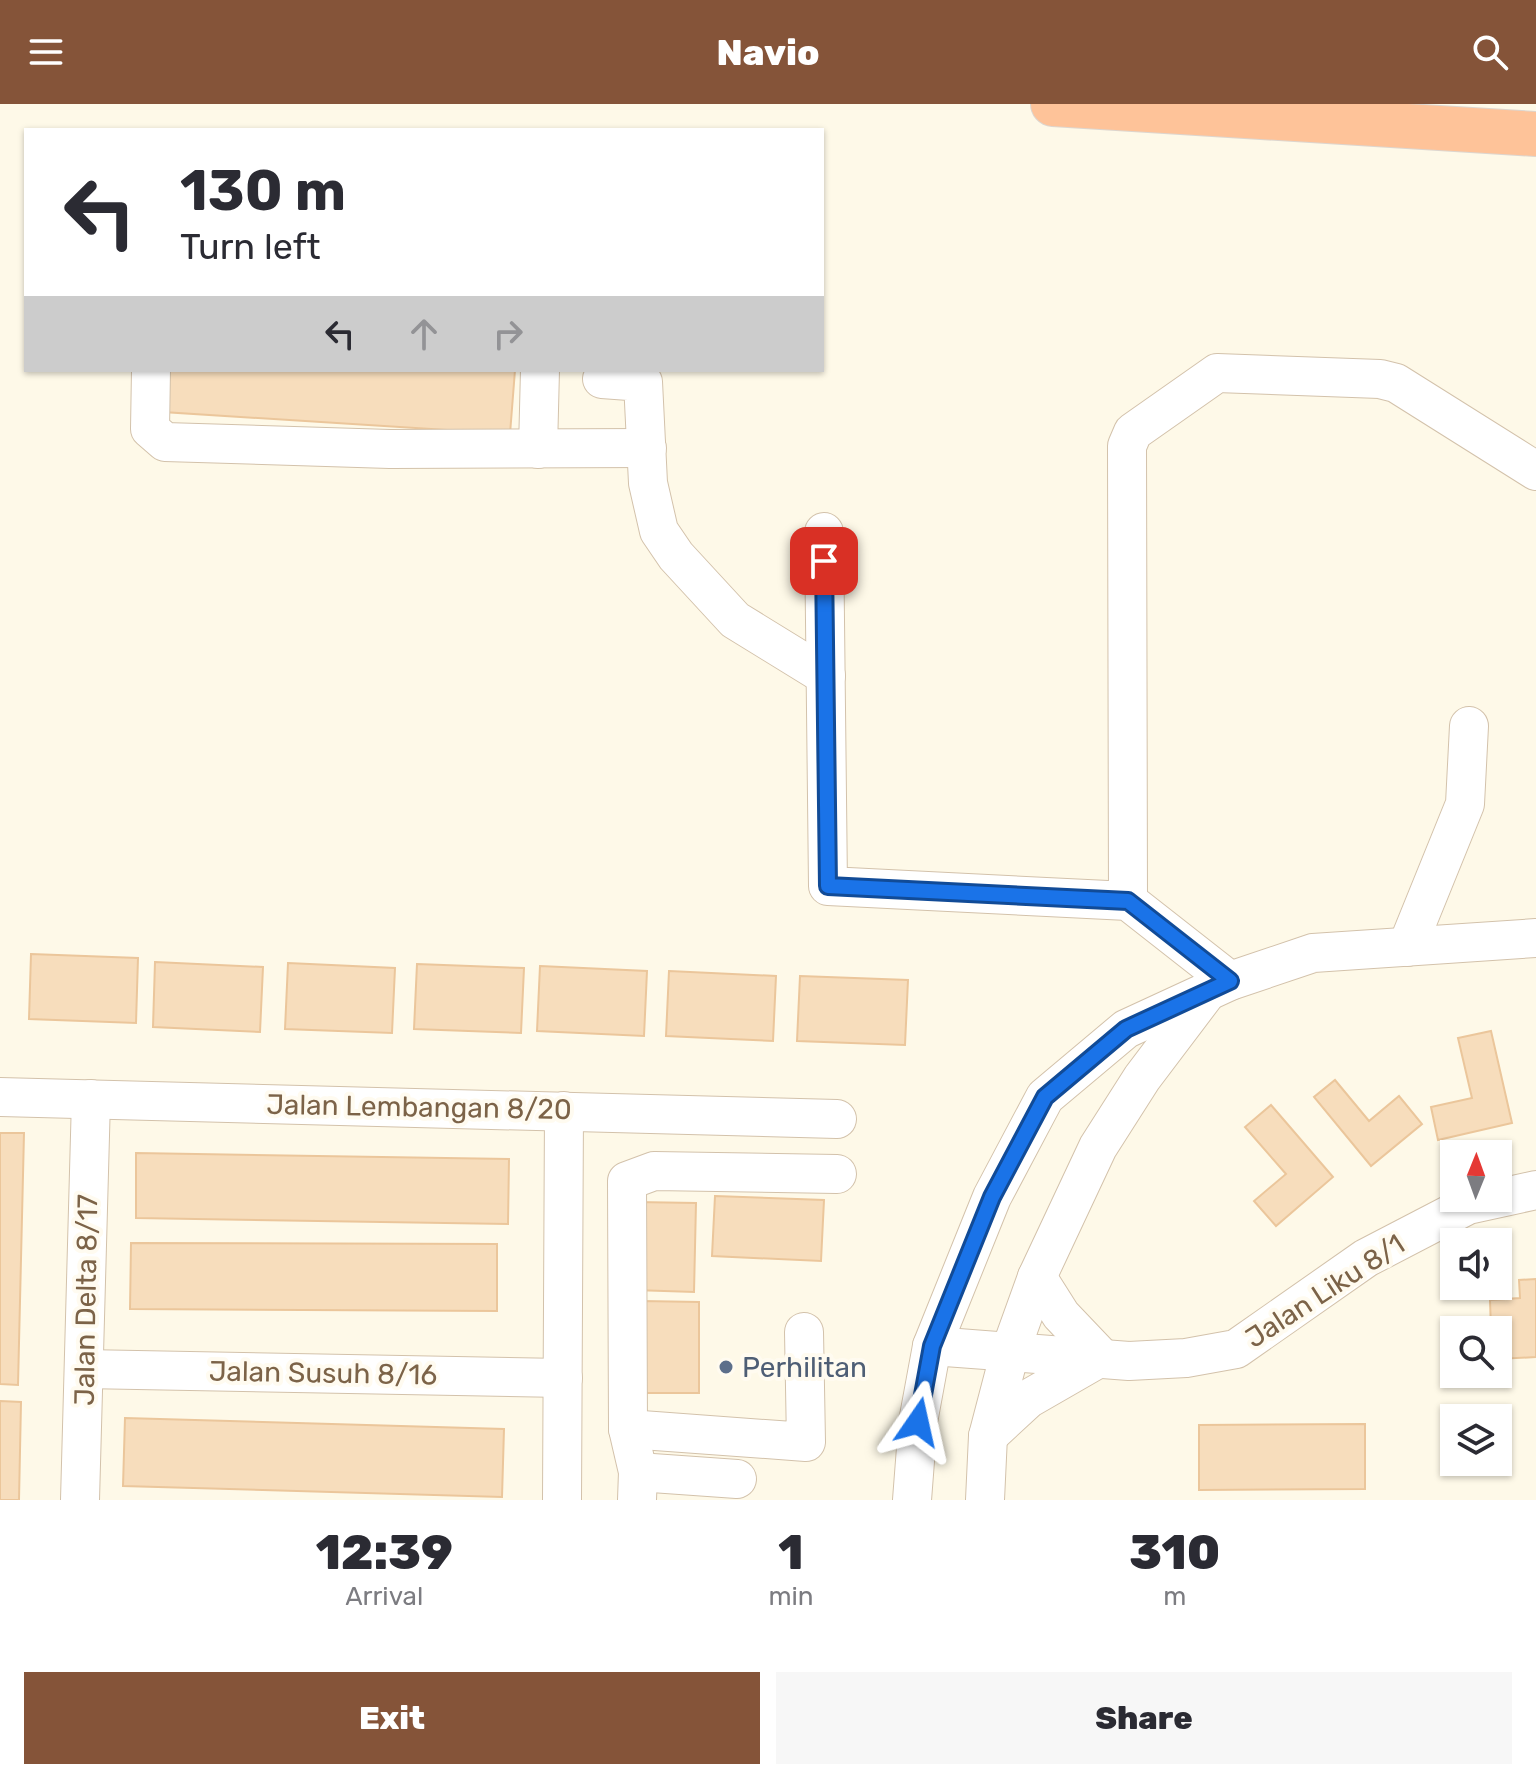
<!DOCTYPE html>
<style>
:root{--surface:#fff;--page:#f7f7f7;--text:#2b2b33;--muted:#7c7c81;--accent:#855439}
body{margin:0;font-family:Rubik,sans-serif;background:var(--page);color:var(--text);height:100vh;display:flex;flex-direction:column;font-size:30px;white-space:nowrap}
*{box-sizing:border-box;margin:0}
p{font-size:26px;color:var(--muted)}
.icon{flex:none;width:44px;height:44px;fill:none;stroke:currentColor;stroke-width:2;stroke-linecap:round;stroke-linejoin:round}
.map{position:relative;height:1396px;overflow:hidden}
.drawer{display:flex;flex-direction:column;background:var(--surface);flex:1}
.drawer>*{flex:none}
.guide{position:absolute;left:24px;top:24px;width:800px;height:244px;border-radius:0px;box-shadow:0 2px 6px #0004;background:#fff;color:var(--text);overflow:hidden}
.needle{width:52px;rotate:1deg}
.controls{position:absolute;left:1440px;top:1036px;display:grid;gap:16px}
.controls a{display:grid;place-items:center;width:72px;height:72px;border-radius:0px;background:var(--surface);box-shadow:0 2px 6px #0004;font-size:40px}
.pin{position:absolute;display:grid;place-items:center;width:68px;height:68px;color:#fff;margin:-34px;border-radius:16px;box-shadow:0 4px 12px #0006}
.me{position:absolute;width:88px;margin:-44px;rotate:11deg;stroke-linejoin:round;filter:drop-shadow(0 0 6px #0008)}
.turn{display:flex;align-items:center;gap:28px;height:168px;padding:0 24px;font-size:36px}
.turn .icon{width:104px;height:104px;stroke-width:2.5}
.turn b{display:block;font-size:56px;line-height:68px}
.lanes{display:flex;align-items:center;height:76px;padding:0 24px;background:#0003;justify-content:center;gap:40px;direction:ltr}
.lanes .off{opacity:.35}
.eta{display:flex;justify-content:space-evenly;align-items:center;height:136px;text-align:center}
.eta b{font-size:48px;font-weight:800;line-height:56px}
.button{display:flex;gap:16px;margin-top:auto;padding:16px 24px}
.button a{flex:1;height:92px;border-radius:0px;background:var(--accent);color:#fff;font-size:32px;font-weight:800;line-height:92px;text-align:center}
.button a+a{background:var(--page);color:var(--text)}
header{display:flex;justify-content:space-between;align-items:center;height:104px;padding:0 24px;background:var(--accent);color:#fff;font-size:36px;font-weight:800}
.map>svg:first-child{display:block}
.building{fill:#f7ddbc;stroke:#ebc69b;stroke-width:2}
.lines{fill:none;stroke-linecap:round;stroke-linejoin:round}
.minor-casing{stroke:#d3c2ab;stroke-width:40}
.highway-casing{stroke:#ddd6cf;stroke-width:46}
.minor{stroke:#fff;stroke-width:38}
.highway{stroke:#fec399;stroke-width:44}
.route-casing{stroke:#114b97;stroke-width:20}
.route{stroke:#1a73e8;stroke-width:14}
.service-dot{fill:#5c6f8a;stroke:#fffbf0;stroke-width:3}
.labels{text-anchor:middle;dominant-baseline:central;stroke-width:8;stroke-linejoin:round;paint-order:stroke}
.street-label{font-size:28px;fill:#7c6348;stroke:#fffbf0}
.service-label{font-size:28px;fill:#4e5e75;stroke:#fffbf0;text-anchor:start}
</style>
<header><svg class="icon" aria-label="menu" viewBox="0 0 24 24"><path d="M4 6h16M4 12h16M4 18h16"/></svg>Navio<svg class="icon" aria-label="search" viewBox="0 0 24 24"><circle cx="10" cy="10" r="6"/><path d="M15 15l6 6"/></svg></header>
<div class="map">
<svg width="1536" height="1396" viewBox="0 0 1536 1396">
<rect width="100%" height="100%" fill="#fef9e8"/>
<g class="building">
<path d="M166,266H515L510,330L163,308Z"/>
<path d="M31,850L138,854L136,919L29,915Z"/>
<path d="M155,858L263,863L260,928L153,923Z"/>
<path d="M288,859L395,864L392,929L285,925Z"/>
<path d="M417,860L524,864L521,929L414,925Z"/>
<path d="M540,862L647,867L644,932L537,927Z"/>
<path d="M669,867L776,872L773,937L666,932Z"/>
<path d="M800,872L908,876L905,941L797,937Z"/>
<path d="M1491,927L1512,1019L1438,1036L1431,1003L1472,994L1458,934Z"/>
<path d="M1335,976L1369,1017L1399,992L1422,1020L1371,1062L1314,993Z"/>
<path d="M1271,1001L1333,1073L1276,1122L1254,1097L1286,1070L1245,1023Z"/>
<path d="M0,1029H24L18,1281L0,1280Z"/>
<path d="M136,1049L509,1055L508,1120L136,1114Z"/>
<path d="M715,1092L824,1096L821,1157L712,1152Z"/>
<path d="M636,1098L696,1099L694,1188L634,1186Z"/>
<path d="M131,1139L497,1140V1207L130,1205Z"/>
<path d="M1536,1175V1253L1498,1255V1226H1491L1490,1196L1520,1194L1519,1176Z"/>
<path d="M642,1197L699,1198V1289H642Z"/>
<path d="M0,1297L21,1298L19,1396H0Z"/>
<path d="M125,1314L504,1325L502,1393L123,1382Z"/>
<path d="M1365,1320V1385L1199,1386V1321Z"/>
</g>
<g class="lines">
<defs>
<g id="minor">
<path d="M151,266L150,325L165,338L390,345L647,344"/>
<path d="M602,275L643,278L648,379L659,427L676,452L735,516L826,572"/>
<path d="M538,345L540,266"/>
<path d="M824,428L828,782L1128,797L1230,877"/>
<path d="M1128,797L1127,342L1133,328L1217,269L1380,275L1396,279L1536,367"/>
<path d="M1407,843L1465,700L1469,622"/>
<path d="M0,993L837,1015"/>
<path d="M1037,1173L1061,1211L1101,1253"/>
<path d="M932,1242L1129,1257L1186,1254L1236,1245L1366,1154L1468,1101L1536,1086"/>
<path d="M84,1265L563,1274"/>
<path d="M628,1325L806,1338L804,1228"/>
<path d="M988,1332L1028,1295L1101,1253"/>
<path d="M638,1368L737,1375"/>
<path d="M80,1396L91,995"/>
<path d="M562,1396L564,1007"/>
<path d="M637,1396L638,1368L628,1325L627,1077L654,1067L837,1070"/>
<path d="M912,1396L918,1318L932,1242L992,1093L1045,993L1126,925L1230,877L1313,849L1536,834"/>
<path d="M985,1396L988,1332L1010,1248L1037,1173L1098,1043L1142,974L1204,892"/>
</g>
<path id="highway" d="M1053,0L1536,30"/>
</defs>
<use href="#minor" class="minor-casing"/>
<use href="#highway" class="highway-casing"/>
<use href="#minor" class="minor"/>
<use href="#highway" class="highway"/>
</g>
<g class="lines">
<defs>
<path id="route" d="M824,457L828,782L1128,797L1230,877L1126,925L1045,993L992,1093L932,1242L918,1318"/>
</defs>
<use href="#route" class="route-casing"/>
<use href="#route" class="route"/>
</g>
<circle class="service-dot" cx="726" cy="1263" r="8"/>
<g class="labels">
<g class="street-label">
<text transform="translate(419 1003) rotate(1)">Jalan Lembangan 8/20</text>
<text transform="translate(1325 1187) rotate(-33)">Jalan Liku 8/1</text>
<text transform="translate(86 1196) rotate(-89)">Jalan Delta 8/17</text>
<text transform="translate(323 1269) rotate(1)">Jalan Susuh 8/16</text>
</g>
<g class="service-label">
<text x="742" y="1263">Perhilitan</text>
</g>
</g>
</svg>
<div class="controls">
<a><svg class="needle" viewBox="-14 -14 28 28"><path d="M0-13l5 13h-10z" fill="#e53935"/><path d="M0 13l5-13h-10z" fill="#7c7c81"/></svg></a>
<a><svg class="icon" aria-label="sound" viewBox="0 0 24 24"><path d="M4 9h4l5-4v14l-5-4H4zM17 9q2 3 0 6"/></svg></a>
<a><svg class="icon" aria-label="search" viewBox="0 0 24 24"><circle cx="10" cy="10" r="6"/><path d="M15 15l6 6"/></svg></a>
<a><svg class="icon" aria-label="layers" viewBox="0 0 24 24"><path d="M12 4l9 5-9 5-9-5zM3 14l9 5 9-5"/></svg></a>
</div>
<div class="pin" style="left:824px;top:457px;background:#d93025"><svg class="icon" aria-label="arrive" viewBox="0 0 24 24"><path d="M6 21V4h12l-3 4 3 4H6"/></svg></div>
<svg class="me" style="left:918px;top:1318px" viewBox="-20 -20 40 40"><path d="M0-17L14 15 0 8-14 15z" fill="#1a73e8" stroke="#fff" stroke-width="4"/></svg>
<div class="guide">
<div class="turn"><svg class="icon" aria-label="left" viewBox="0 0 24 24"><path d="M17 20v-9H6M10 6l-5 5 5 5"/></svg><div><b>130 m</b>Turn left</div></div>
<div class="lanes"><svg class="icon" aria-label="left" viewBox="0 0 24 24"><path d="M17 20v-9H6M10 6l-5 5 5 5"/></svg><svg class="icon off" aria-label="ahead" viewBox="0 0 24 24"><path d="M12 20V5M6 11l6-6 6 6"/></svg><svg class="icon off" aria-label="right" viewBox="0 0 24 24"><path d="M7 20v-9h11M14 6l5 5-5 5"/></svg></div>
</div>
</div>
<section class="drawer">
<div class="eta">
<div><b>12:39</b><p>Arrival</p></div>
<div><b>1</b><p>min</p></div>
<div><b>310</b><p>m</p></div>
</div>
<div class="button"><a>Exit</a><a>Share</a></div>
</section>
